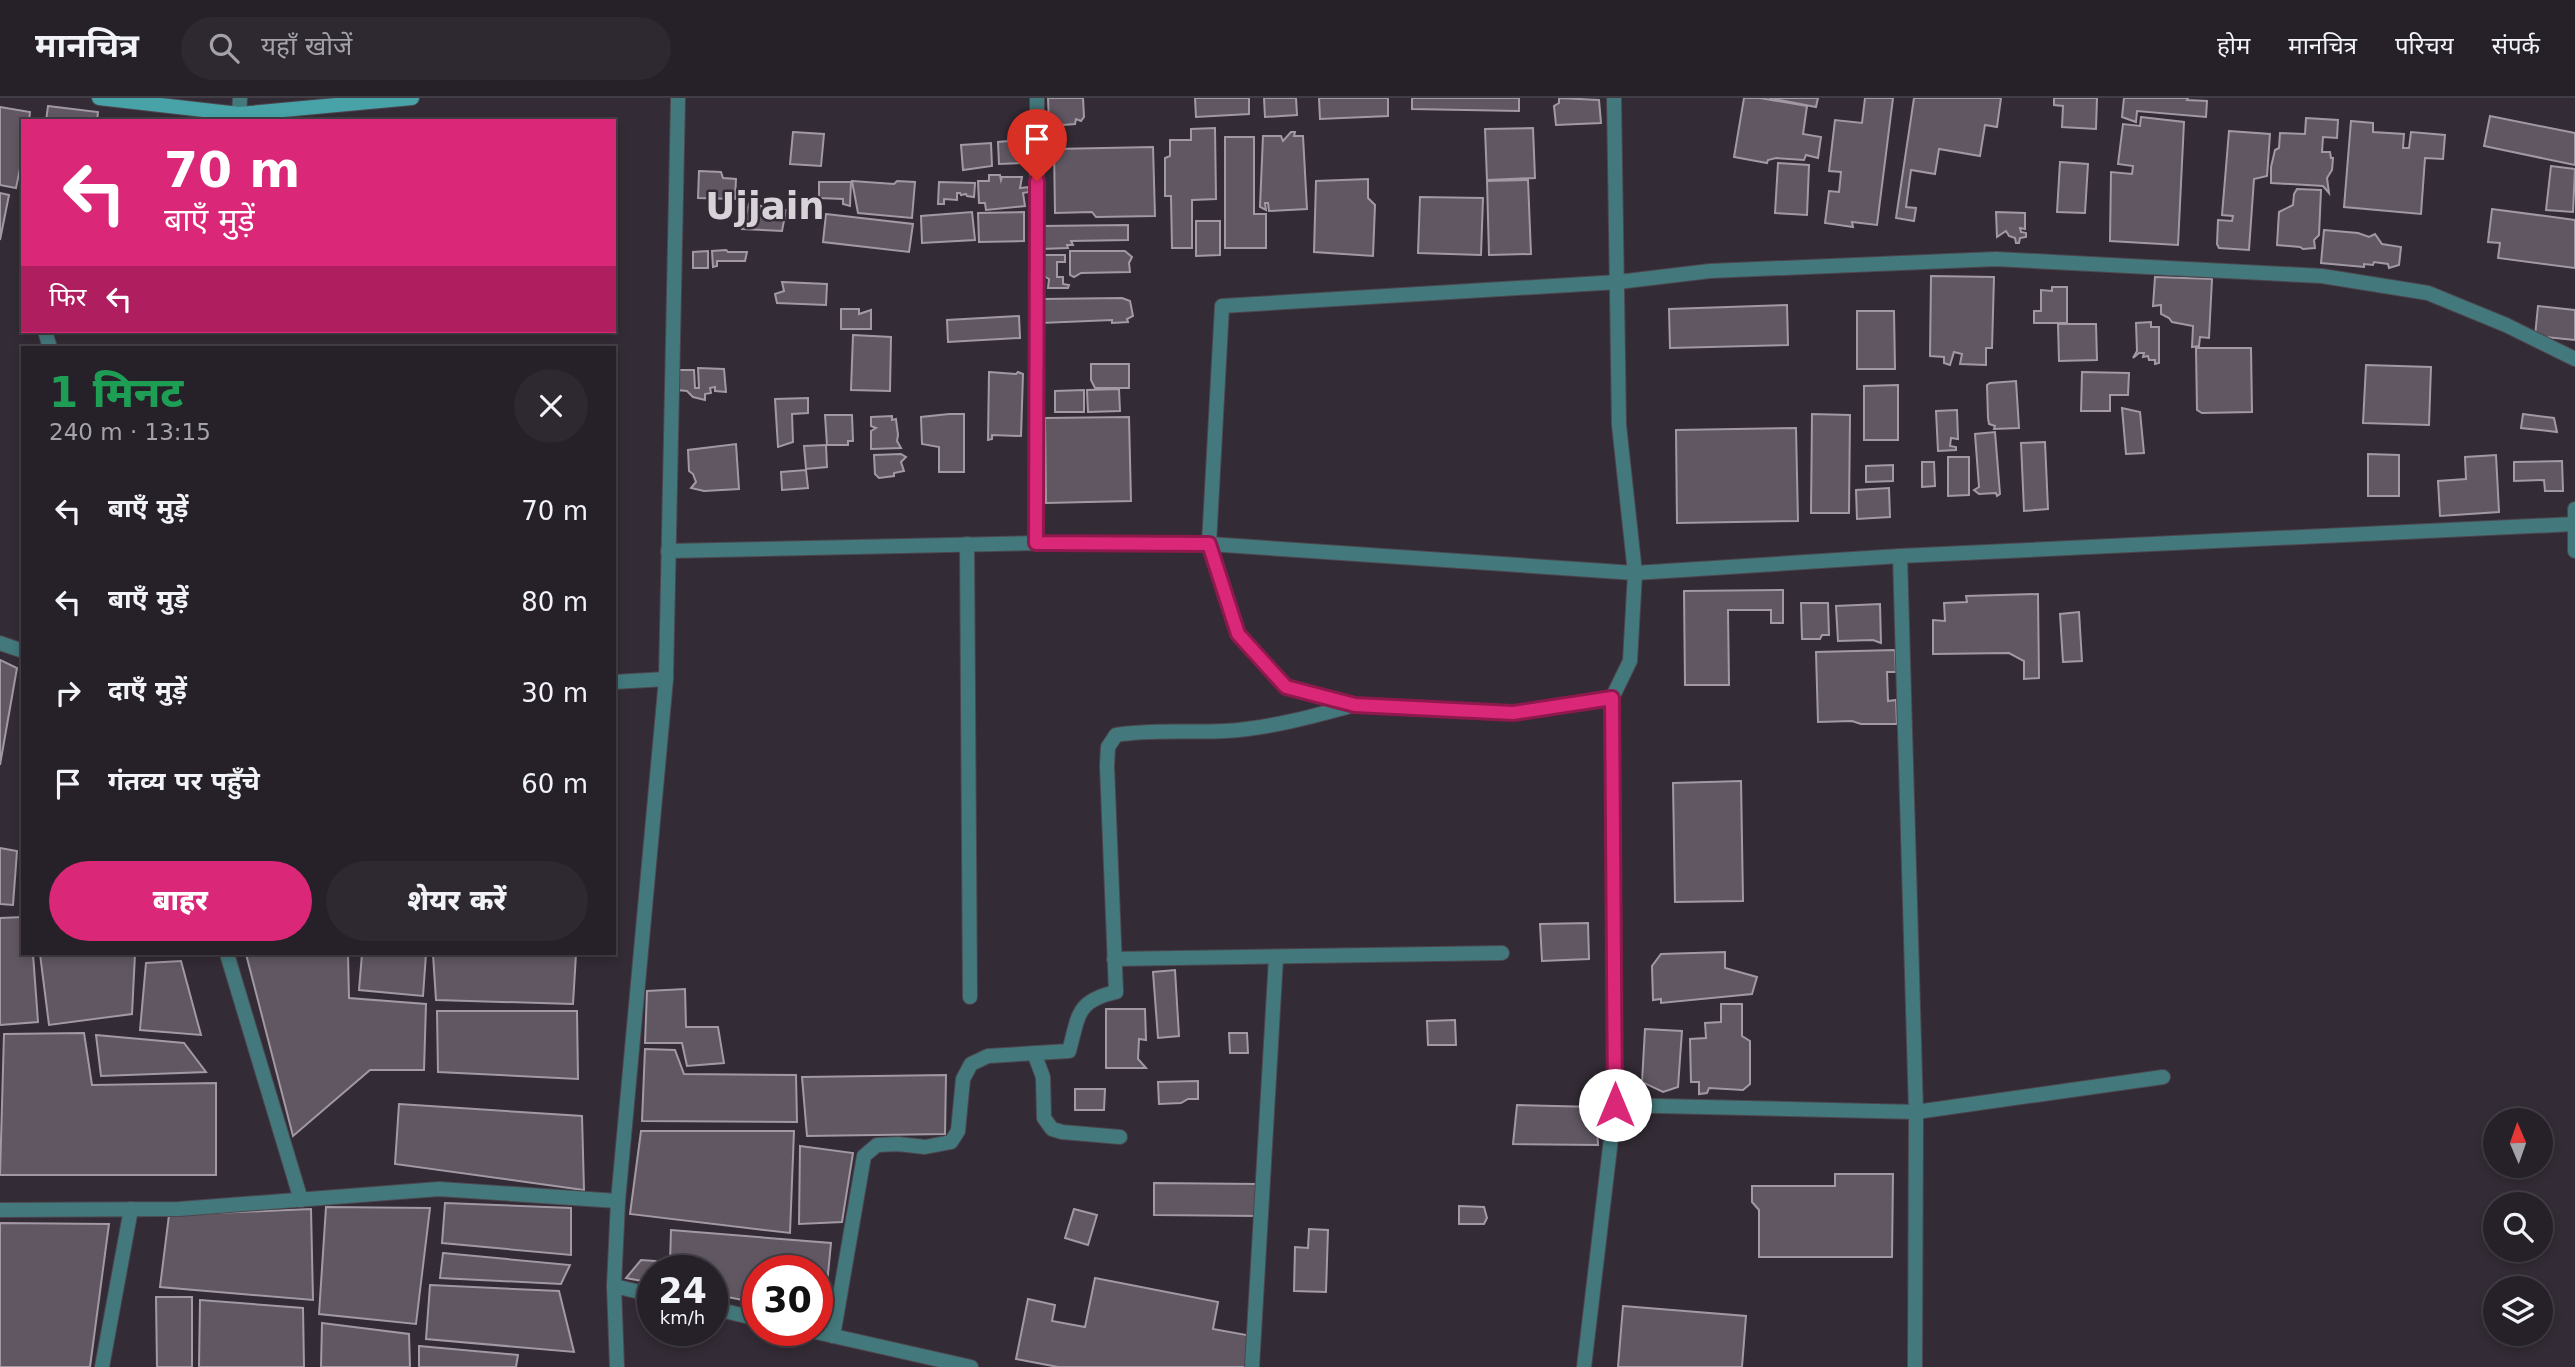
<!DOCTYPE html>
<html lang="hi">
<meta charset="utf-8">
<style>
:root{--surface:#262028;--page:#2e2830;--text:#f1f3f6;--muted:#a4a3a8;--line:#423e45;--accent:#db2777}
body{margin:0;font-family:"DejaVu Sans","Noto Sans Devanagari",sans-serif;background:var(--page);color:var(--text);height:100vh;display:flex;flex-direction:column;font-size:26px;white-space:nowrap}
*{box-sizing:border-box;margin:0}
p{font-size:23px;color:var(--muted)}
.icon{flex:none;width:38px;height:38px;fill:none;stroke:currentColor;stroke-width:2;stroke-linecap:round;stroke-linejoin:round}
.map{position:relative;flex:1;overflow:hidden}
.sheet{position:absolute;left:21px;top:248px;width:595px;height:609px;display:flex;flex-direction:column;background:var(--surface);border-radius:0px;box-shadow:0 4px 10px #0003,0 0 0 2px var(--line)}
.sheet>*{flex:none}
.top-card{position:absolute;left:21px;top:21px;width:595px;height:214px;border-radius:0px;box-shadow:0 4px 10px #0003,0 0 0 2px var(--line);background:#db2777;color:#fff;overflow:hidden}
.needle{width:46px;rotate:358deg}
.fabs{position:absolute;left:2483px;top:1010px;display:grid;gap:14px}
.fabs a{display:grid;place-items:center;width:70px;height:70px;border-radius:50%;background:var(--surface);box-shadow:0 4px 10px #0003,0 0 0 2px var(--line);font-size:35px}
.speed{position:absolute;left:637px;top:1157px;display:flex;gap:14px;font-size:35px;font-weight:700;text-align:center}
.speed>*{display:grid;place-content:center;width:91px;height:91px;border-radius:50%;background:var(--surface);box-shadow:0 4px 10px #0003,0 0 0 2px var(--line);line-height:1}
.speed small{font-size:18px;font-weight:400}
.speed .limit{border:10px solid #d22;background:#fff;color:#111}
.pin{position:absolute;display:grid;place-items:center;width:60px;height:60px;color:#fff;margin:-72px -30px;border-radius:50% 50% 50% 0;rotate:-45deg;box-shadow:0 0 7px #0007}
.pin .icon{rotate:45deg}
.me{position:absolute;width:77px;margin:-38px;rotate:0deg;stroke-linejoin:round;filter:drop-shadow(0 0 5px #0008)}
.turn{display:flex;align-items:center;gap:24px;height:147px;padding:0 28px;font-size:32px}
.turn .icon{width:91px;height:91px;stroke-width:2.5}
.turn b{display:block;font-size:49px;line-height:60px}
.then{display:flex;align-items:center;height:66px;padding:0 28px;background:#0003;gap:14px;font-size:26px}
.round{display:grid;place-items:center;flex:none;width:74px;height:74px;border-radius:37px;background:var(--page)}
.headline{display:flex;align-items:center;justify-content:space-between;height:119px;padding:0 28px}
h1{font-size:42px;font-weight:800;line-height:52px;color:#1e9e55}
.action{display:flex;gap:14px;margin-top:auto;padding:14px 28px}
.action a{flex:1;height:80px;border-radius:42px;background:var(--accent);color:#fff;font-size:28px;font-weight:800;line-height:80px;text-align:center}
.action a+a{background:var(--page);color:var(--text)}
ul{padding:0;list-style:none}
li{display:flex;align-items:center;gap:21px;height:91px;padding:0 28px}
li div{flex:1}
li b{display:block;font-size:26px}
li em{font-style:normal}
header{display:flex;align-items:center;gap:42px;box-sizing:border-box;height:98px;padding:0 35px;background:var(--surface);border-bottom:2px solid var(--line)}
header strong{font-size:33px}
nav{display:flex;gap:38px;margin-inline-start:auto;font-size:24px}
.search{width:490px;height:63px;background:var(--page);display:flex;align-items:center;gap:18px;box-sizing:border-box;padding:0 24px;border-radius:38px;color:var(--muted);font-size:26px}
.map>svg:first-child{display:block}
.building{fill:#605762;stroke:#a299a4;stroke-width:2}
.lines{fill:none;stroke-linecap:round;stroke-linejoin:round}
.service-casing{stroke:#4d464f;stroke-width:16}
.minor-casing{stroke:#4d464f;stroke-width:16}
.tertiary-casing{stroke:#4d464f;stroke-width:16}
.secondary-casing{stroke:#4d464f;stroke-width:16}
.service{stroke:#43797c;stroke-width:14}
.minor{stroke:#43797c;stroke-width:14}
.tertiary{stroke:#43797c;stroke-width:14}
.secondary{stroke:#47a3a7;stroke-width:14}
.route-casing{stroke:#8e194d;stroke-width:18}
.route{stroke:#db2777;stroke-width:12}
.labels{text-anchor:middle;dominant-baseline:central;stroke-width:5;stroke-linejoin:round;paint-order:stroke}
.town-label{font-size:37px;font-weight:bold;fill:#d8d3d9;stroke:#332b35}
</style>
<header>
<strong>मानचित्र</strong>
<div class="search"><svg class="icon" aria-label="search" viewBox="0 0 24 24"><circle cx="10" cy="10" r="6"/><path d="M15 15l6 6"/></svg>यहाँ खोजें</div>
<nav><a>होम</a><a>मानचित्र</a><a>परिचय</a><a>संपर्क</a></nav>
</header>
<div class="map">
<svg width="2575" height="1269" viewBox="0 0 2575 1269">
<rect width="100%" height="100%" fill="#332b35"/>
<g class="building">
<path d="M1048,0H1083L1084,19L1081,23L1076,21L1075,26L1063,27L1054,23L1049,24Z"/>
<path d="M1195,0H1249V16L1196,19Z"/>
<path d="M1264,0H1296L1297,17L1265,19Z"/>
<path d="M1319,0H1388V18L1320,21Z"/>
<path d="M1412,0H1519V13L1412,11Z"/>
<path d="M1559,0L1599,2L1601,25L1556,27L1554,8L1559,5Z"/>
<path d="M1744,0H1760L1807,8L1803,36L1821,39L1818,60L1806,57L1804,62L1776,60L1768,62L1767,65L1734,59Z"/>
<path d="M1769,0H1818L1816,9Z"/>
<path d="M1865,0H1893L1877,127L1852,124L1853,129L1825,125L1829,93L1839,94L1841,74L1829,73L1835,22L1862,25Z"/>
<path d="M1914,0H2001L1997,29L1985,27L1980,58L1939,51L1935,76L1911,72L1906,109L1916,110L1914,123L1896,120Z"/>
<path d="M2054,0H2097L2096,31L2062,29L2063,8L2054,7Z"/>
<path d="M2124,0H2188L2187,2L2207,3L2206,19L2137,13L2136,24L2122,19Z"/>
<path d="M48,8L98,14L97,23H46Z"/>
<path d="M0,9L30,14L29,23H23V56L16,90L0,87Z"/>
<path d="M2490,18L2575,35V67L2484,48Z"/>
<path d="M2141,19L2184,24L2178,147L2110,143L2111,74L2132,76L2133,68L2118,66L2123,26L2140,28Z"/>
<path d="M2306,20L2338,22L2337,40L2323,39L2322,54H2330L2331,60H2333L2332,72L2327,80L2329,95L2323,88L2271,85V69L2275,52L2279,50L2280,35L2305,36Z"/>
<path d="M2351,23L2373,25V34L2404,36L2403,50H2409L2411,34L2445,37L2443,61L2425,60L2421,116L2344,109Z"/>
<path d="M1215,30L1216,101L1192,102V150H1172L1171,98H1165V60L1170,58V42H1191V31Z"/>
<path d="M1533,30L1535,80L1487,82L1485,31Z"/>
<path d="M2229,33L2270,36L2267,78L2254,81L2249,152L2219,150L2217,146L2218,122L2232,123L2233,118L2222,117Z"/>
<path d="M793,34L824,36L821,68L790,66Z"/>
<path d="M1291,34H1295L1294,38H1303L1307,111L1269,113L1268,105H1265L1266,112L1260,109L1263,38H1281L1283,43Z"/>
<path d="M1225,39H1254V116H1266V150H1225Z"/>
<path d="M1020,42L1021,65L999,66L998,44Z"/>
<path d="M991,45L992,68L963,72L961,47Z"/>
<path d="M1153,49L1155,118L1096,119L1092,114L1055,115L1054,51Z"/>
<path d="M2060,64L2088,66L2085,115L2057,114Z"/>
<path d="M1778,65L1809,67L1807,117L1775,115Z"/>
<path d="M2551,68L2575,71L2573,114L2546,112Z"/>
<path d="M699,73L721,74L723,80L736,81L735,101L698,100Z"/>
<path d="M989,77H1000L1001,82L1002,79H1022L1020,90L1028,89L1029,94L1023,95L1025,108L986,112L985,105H979L978,83H989Z"/>
<path d="M1368,81V100L1375,107L1373,158L1314,154L1316,83Z"/>
<path d="M1528,82L1531,156L1489,157L1487,83Z"/>
<path d="M852,83L894,86L897,83L915,84L912,120L858,115Z"/>
<path d="M819,84H851L850,108L843,106V101L819,100Z"/>
<path d="M939,84L975,85L974,99L967,98L966,96L961,97L960,95H957V102L944,101V106H938Z"/>
<path d="M2297,91L2321,92L2319,137L2314,142L2315,150L2303,151L2300,149L2277,147L2279,114L2293,107L2294,96Z"/>
<path d="M0,95L9,97L0,142Z"/>
<path d="M1420,99L1483,100L1481,157L1418,155Z"/>
<path d="M749,106L786,112L782,133L742,131Z"/>
<path d="M2492,111L2575,122V170L2498,160L2500,145L2488,144Z"/>
<path d="M972,114L975,142L922,145L921,118Z"/>
<path d="M1024,114V143L979,144L978,115Z"/>
<path d="M1996,114L2025,115V131L2020,130L2021,134L2026,135V139L2020,140L2019,145H2016L2015,140L2009,138L2006,133L1997,139Z"/>
<path d="M826,116L913,126L909,154L823,144Z"/>
<path d="M1196,123H1220V157L1196,158Z"/>
<path d="M1128,127V142L1071,143L1073,147H1067L1068,150L1041,151L1040,128Z"/>
<path d="M2324,132L2358,135L2369,139L2375,136L2382,146L2401,149L2399,167L2389,170L2388,166L2374,164L2373,167L2364,166V169L2321,165Z"/>
<path d="M726,152L728,154H747L745,163H717V168L713,169L712,153Z"/>
<path d="M708,153V170H693V154Z"/>
<path d="M1070,153H1125L1132,159L1129,165L1130,174L1081,175L1074,179L1070,177Z"/>
<path d="M1042,157H1065V164H1057V179H1063V186L1069,187L1068,190H1048L1049,181L1042,177Z"/>
<path d="M1931,178L1994,179L1992,250H1986V267L1960,266L1962,256L1954,254L1950,267L1944,265V259L1930,258Z"/>
<path d="M2155,179L2212,181L2209,240L2200,239L2199,248L2192,249L2193,228L2172,224L2169,220L2161,216V207L2153,208Z"/>
<path d="M782,184L827,186L826,207L777,205L775,196L784,193Z"/>
<path d="M2052,189H2067V225H2034V213H2041V192L2052,193Z"/>
<path d="M1122,200L1130,203L1133,218L1127,221L1128,224L1112,225V222L1041,225V201Z"/>
<path d="M1787,207L1788,247L1670,250L1669,211Z"/>
<path d="M2538,208L2575,212V242L2535,238Z"/>
<path d="M841,211H859V216L871,212V231H841Z"/>
<path d="M1857,213H1894L1895,271H1857Z"/>
<path d="M1019,218L1020,240L948,244L947,222Z"/>
<path d="M2151,224V229H2159V265L2155,266V262H2149L2148,258L2143,259L2144,255H2139L2133,260L2137,253L2136,225Z"/>
<path d="M2058,226H2096L2097,262L2059,263Z"/>
<path d="M853,237L891,239L890,293L851,292Z"/>
<path d="M2196,250H2251L2252,314L2202,315L2197,312Z"/>
<path d="M1091,266H1129V290H1095L1091,282Z"/>
<path d="M2366,267L2431,269L2429,327L2363,325Z"/>
<path d="M698,270L724,271L726,294L715,293V289L710,290L711,295L705,296V302L693,299L687,293L677,292L678,272H694L695,290H699Z"/>
<path d="M989,274L1016,276L1018,274L1023,276L1021,338L992,337V341L988,342Z"/>
<path d="M2082,274L2129,275L2128,297H2110V313H2081Z"/>
<path d="M2016,283L2019,330L1994,331L1995,328L1989,326L1988,320L1987,287L1990,285Z"/>
<path d="M1898,287V342H1864V288Z"/>
<path d="M1119,291L1120,313L1088,314L1087,292Z"/>
<path d="M1084,292V314H1055V293Z"/>
<path d="M808,300V315L792,316L793,344L778,349L775,301Z"/>
<path d="M2122,310L2140,314L2144,355L2126,356Z"/>
<path d="M1957,312L1958,341L1951,340L1950,348L1956,349V352L1938,353L1936,313Z"/>
<path d="M949,316H964V374H939V349L922,346L921,319Z"/>
<path d="M1812,316L1850,317L1849,415H1811Z"/>
<path d="M2523,316L2554,320L2557,334L2521,330Z"/>
<path d="M825,317H852L853,343H848V347H827Z"/>
<path d="M892,318V322L896,321L898,337L897,343L901,350L871,351V333L876,330L871,328V319Z"/>
<path d="M1129,319L1131,403L1046,405L1045,320Z"/>
<path d="M1796,330L1798,423L1677,425L1676,332Z"/>
<path d="M1995,334L2000,396L1997,398L1996,395L1979,396L1974,392L1979,389L1975,336Z"/>
<path d="M2045,344L2048,411L2024,413L2021,345Z"/>
<path d="M736,346L739,391L704,393L691,390L696,384L693,376L689,373L688,352Z"/>
<path d="M826,347L827,369L806,371L804,348Z"/>
<path d="M901,356L906,359L901,364L904,373L894,375V378L879,380L875,376L874,357Z"/>
<path d="M2368,356L2399,357V398H2368Z"/>
<path d="M2496,357L2499,414L2440,418L2438,383L2466,381L2465,359Z"/>
<path d="M1948,359H1969V397L1948,398Z"/>
<path d="M2562,363L2563,393H2545L2544,382L2514,383V364Z"/>
<path d="M1922,364H1934L1935,388L1922,389Z"/>
<path d="M1893,367V383L1866,384V368Z"/>
<path d="M806,372L808,390L782,392L781,374Z"/>
<path d="M1889,390L1890,419L1857,421L1856,392Z"/>
<path d="M1783,492V525H1771V512H1728L1729,587H1685L1684,493Z"/>
<path d="M2038,496L2039,580L2024,581V563L2009,555L1933,556V522L1945,523L1944,505L1967,504L1966,498Z"/>
<path d="M1801,505H1828L1829,537H1822L1820,541H1802Z"/>
<path d="M1880,506L1881,545L1873,542L1838,543L1836,508Z"/>
<path d="M2079,514L2082,563L2063,564L2060,516Z"/>
<path d="M1895,552L1896,574H1887L1888,603L1896,602L1897,626H1861L1852,623L1818,624L1816,554Z"/>
<path d="M0,562L17,570L0,667Z"/>
<path d="M1741,683L1743,803L1675,804L1673,685Z"/>
<path d="M0,750L17,753L13,807L0,806Z"/>
<path d="M23,819V856H33L38,924L0,927V820Z"/>
<path d="M1588,825L1589,861L1542,863L1540,826Z"/>
<path d="M1725,854V870L1757,879L1752,896L1661,905V901L1653,902L1652,868L1661,856Z"/>
<path d="M40,856H135L132,916L49,927Z"/>
<path d="M246,856H348L349,900L426,906L424,972H370L293,1038Z"/>
<path d="M362,856H426L423,898L359,892Z"/>
<path d="M433,856H576L573,906L436,902Z"/>
<path d="M181,863L201,937L140,932L146,865Z"/>
<path d="M1175,872L1179,938L1158,940L1153,874Z"/>
<path d="M685,891L686,929H718L724,965L687,968L682,945H645L647,893Z"/>
<path d="M1721,906H1742V938L1750,943V986L1743,992L1709,990L1707,995L1699,996V984H1691L1690,941L1706,940L1705,925L1721,924Z"/>
<path d="M1106,911H1145L1146,942L1139,941L1138,961L1146,970H1106Z"/>
<path d="M437,913H577L578,981L438,974Z"/>
<path d="M1455,922L1456,947H1428L1427,923Z"/>
<path d="M1645,931L1682,933L1678,989L1663,994L1642,984Z"/>
<path d="M84,935L92,987L216,985V1077H0L4,936Z"/>
<path d="M1229,935H1247L1248,955H1230Z"/>
<path d="M96,937L184,945L206,974L101,978Z"/>
<path d="M645,951L675,952L684,976L796,977L797,1024L642,1023Z"/>
<path d="M946,977L945,1036L807,1038L802,979Z"/>
<path d="M1198,983V1001H1188L1181,1005L1159,1006L1158,984Z"/>
<path d="M1075,991H1105L1104,1012H1075Z"/>
<path d="M399,1006L582,1018L584,1092L395,1066Z"/>
<path d="M1517,1007L1596,1009L1598,1047L1513,1046Z"/>
<path d="M641,1033H794L790,1135L630,1116Z"/>
<path d="M800,1048L853,1055L842,1124L799,1126Z"/>
<path d="M1835,1076H1893L1892,1159H1759V1112L1752,1104V1088H1835Z"/>
<path d="M1154,1085L1259,1086L1258,1118L1154,1117Z"/>
<path d="M445,1105L571,1110V1157L442,1145Z"/>
<path d="M1459,1108L1484,1109L1487,1120L1484,1126H1459Z"/>
<path d="M326,1109L430,1110L416,1226L319,1216Z"/>
<path d="M311,1111L313,1202L160,1189L169,1117Z"/>
<path d="M1074,1111L1097,1117L1088,1147L1065,1140Z"/>
<path d="M0,1125L109,1126L90,1269H0Z"/>
<path d="M1309,1131L1328,1132L1326,1194L1294,1193L1295,1149L1308,1150Z"/>
<path d="M671,1132L831,1145L824,1217L817,1216V1172H758V1205L712,1196V1172H653V1185L626,1180L641,1162L670,1164Z"/>
<path d="M443,1155L570,1167L561,1186L440,1180Z"/>
<path d="M1095,1180L1218,1204L1213,1231L1252,1238L1247,1269H1058L1016,1261L1028,1201L1055,1207L1052,1223L1085,1229Z"/>
<path d="M430,1187L559,1193L574,1254L426,1241Z"/>
<path d="M156,1199H192V1269H157Z"/>
<path d="M200,1202L303,1210L304,1269H199Z"/>
<path d="M1623,1208L1746,1218L1742,1269H1618Z"/>
<path d="M322,1225L409,1236L410,1269H321Z"/>
<path d="M419,1248L518,1257L516,1269H419Z"/>
</g>
<g class="lines">
<defs>
<path id="service" d="M967,446L970,899"/>
<g id="minor">
<path d="M1614,0L1619,327L1635,475L1630,563L1612,600L1513,615L1355,607L1286,589L1238,536L1209,446L1222,208L1618,184L1710,173L1996,161L2322,178L2428,195L2506,227L2575,261"/>
<path d="M239,16L240,0"/>
<path d="M45,233L50,250"/>
<path d="M2575,411V453"/>
<path d="M1036,445L1037,0"/>
<path d="M1900,458L1916,1014L1915,1269"/>
<path d="M0,545L23,553"/>
<path d="M614,584L666,581"/>
<path d="M227,856L301,1102"/>
<path d="M1114,861L1502,855"/>
<path d="M1034,955L1043,979L1044,1020L1052,1031L1062,1034L1120,1039"/>
<path d="M1615,1007L1916,1014L2163,979"/>
<path d="M0,1112L179,1111L439,1091L618,1103"/>
<path d="M614,1188L653,1197"/>
<path d="M712,1210L758,1221"/>
<path d="M807,1232L971,1269"/>
<path d="M833,1238L864,1058L877,1047L898,1046L925,1049L951,1044L958,1033L963,981L971,966L988,958L1069,953C1079,917 1076,903 1116,894L1107,668L1108,649L1116,637C1152,631 1189,635 1225,633C1270,630 1311,619 1354,607"/>
<path d="M102,1269L131,1111"/>
<path d="M1252,1269L1276,860"/>
<path d="M1584,1269L1615,1007L1612,600"/>
</g>
<g id="tertiary">
<path d="M668,453L1036,445L1209,446L1635,475L1900,458L2575,426"/>
<path d="M617,1269L614,1188L618,1103L666,581L678,0"/>
</g>
<path id="secondary" d="M99,0L239,16L412,0"/>
</defs>
<use href="#service" class="service-casing"/>
<use href="#minor" class="minor-casing"/>
<use href="#tertiary" class="tertiary-casing"/>
<use href="#secondary" class="secondary-casing"/>
<use href="#service" class="service"/>
<use href="#minor" class="minor"/>
<use href="#tertiary" class="tertiary"/>
<use href="#secondary" class="secondary"/>
</g>
<g class="lines">
<defs>
<path id="route" d="M1037,83L1036,445L1209,446L1238,536L1286,589L1355,607L1513,615L1612,600L1615,1007"/>
</defs>
<use href="#route" class="route-casing"/>
<use href="#route" class="route"/>
</g>
<g class="labels">
<g class="town-label">
<text x="765" y="108">Ujjain</text>
</g>
</g>
</svg>
<div class="fabs">
<a><svg class="needle" viewBox="-14 -14 28 28"><path d="M0-13l5 13h-10z" fill="#e53935"/><path d="M0 13l5-13h-10z" fill="#a4a3a8"/></svg></a>
<a><svg class="icon" aria-label="search" viewBox="0 0 24 24"><circle cx="10" cy="10" r="6"/><path d="M15 15l6 6"/></svg></a>
<a><svg class="icon" aria-label="layers" viewBox="0 0 24 24"><path d="M12 4l9 5-9 5-9-5zM3 14l9 5 9-5"/></svg></a>
</div>
<div class="speed"><div>24<small>km/h</small></div><div class="limit">30</div></div>
<div class="pin" style="left:1037px;top:83px;background:#d93025"><svg class="icon" aria-label="arrive" viewBox="0 0 24 24"><path d="M6 21V4h12l-3 4 3 4H6"/></svg></div>
<svg class="me" style="left:1615px;top:1007px" viewBox="-20 -20 40 40"><circle r="19" fill="#fff"/><path d="M0-13L10 11 0 6-10 11z" fill="#db2777"/></svg>
<div class="top-card">
<div class="turn"><svg class="icon" aria-label="left" viewBox="0 0 24 24"><path d="M17 20v-9H6M10 6l-5 5 5 5"/></svg><div><b>70 m</b>बाएँ मुड़ें</div></div>
<div class="then">फिर<svg class="icon" aria-label="left" viewBox="0 0 24 24"><path d="M17 20v-9H6M10 6l-5 5 5 5"/></svg></div>
</div>
<section class="sheet">
<div class="headline"><div><h1>1 मिनट</h1><p>240 m · 13:15</p></div><a class="round"><svg class="icon" aria-label="close" viewBox="0 0 24 24"><path d="M6 6l12 12M18 6L6 18"/></svg></a></div>
<ul>
<li><svg class="icon" aria-label="left" viewBox="0 0 24 24"><path d="M17 20v-9H6M10 6l-5 5 5 5"/></svg><div><b>बाएँ मुड़ें</b></div><em>70 m</em></li>
<li><svg class="icon" aria-label="left" viewBox="0 0 24 24"><path d="M17 20v-9H6M10 6l-5 5 5 5"/></svg><div><b>बाएँ मुड़ें</b></div><em>80 m</em></li>
<li><svg class="icon" aria-label="right" viewBox="0 0 24 24"><path d="M7 20v-9h11M14 6l5 5-5 5"/></svg><div><b>दाएँ मुड़ें</b></div><em>30 m</em></li>
<li><svg class="icon" aria-label="arrive" viewBox="0 0 24 24"><path d="M6 21V4h12l-3 4 3 4H6"/></svg><div><b>गंतव्य पर पहुँचे</b></div><em>60 m</em></li>
</ul>
<div class="action"><a>बाहर</a><a>शेयर करें</a></div>
</section>
</div>
